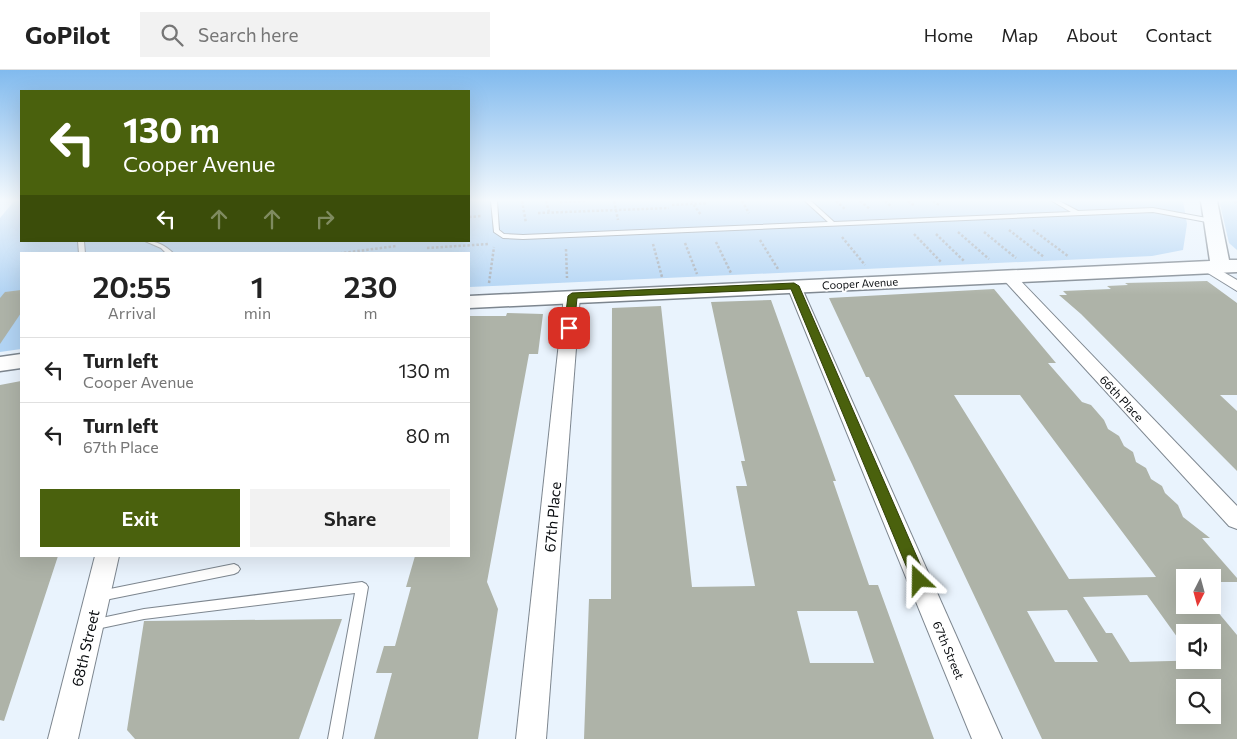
<!DOCTYPE html>
<style>
:root{--surface:#fff;--page:#f2f2f2;--text:#222;--muted:#767676;--line:#e0e0e0;--accent:#4a610d}
body{margin:0;font-family:Commissioner,sans-serif;background:var(--page);color:var(--text);height:100vh;display:flex;flex-direction:column;font-size:19px;white-space:nowrap}
*{box-sizing:border-box;margin:0}
p{font-size:16px;color:var(--muted)}
.icon{flex:none;width:28px;height:28px;fill:none;stroke:currentColor;stroke-width:2;stroke-linecap:round;stroke-linejoin:round}
.map{position:relative;flex:1;overflow:hidden}
.panel{position:absolute;left:20px;top:182px;width:450px;height:305px;display:flex;flex-direction:column;background:var(--surface);border-radius:0px;box-shadow:0 5px 20px #0002}
.panel>*{flex:none}
.hud{position:absolute;left:20px;top:20px;width:450px;height:152px;border-radius:0px;box-shadow:0 5px 20px #0002;background:#4a610d;color:#fff;overflow:hidden}
.needle{width:32px;rotate:186deg}
.controls{position:absolute;left:1176px;top:499px;display:grid;gap:10px}
.controls a{display:grid;place-items:center;width:45px;height:45px;border-radius:0px;background:var(--surface);box-shadow:0 5px 20px #0002;font-size:25px}
.pin{position:absolute;display:grid;place-items:center;width:42px;height:42px;color:#fff;margin:-21px;border-radius:10px;box-shadow:0 2px 8px #0006}
.me{position:absolute;width:55px;margin:-28px;rotate:337deg;stroke-linejoin:round;filter:drop-shadow(0 0 4px #0008)}
.turn{display:flex;align-items:center;gap:18px;height:105px;padding:0 20px;font-size:22px}
.turn .icon{width:65px;height:65px;stroke-width:2.5}
.turn b{display:block;font-size:35px;line-height:42px}
.lanes{display:flex;align-items:center;height:48px;padding:0 20px;background:#0003;justify-content:center;gap:25px;direction:ltr}
.lanes .off{opacity:.35}
.eta{display:flex;justify-content:space-evenly;align-items:center;height:85px;text-align:center}
.eta b{font-size:30px;font-weight:600;line-height:35px}
.cta{display:flex;gap:10px;margin-top:auto;padding:10px 20px}
.cta a{flex:1;height:58px;border-radius:0px;background:var(--accent);color:#fff;font-size:20px;font-weight:600;line-height:58px;text-align:center}
.cta a+a{background:var(--page);color:var(--text)}
ul{padding:0;list-style:none}
li{display:flex;align-items:center;gap:15px;height:65px;padding:0 20px;border-top:1px solid var(--line)}
li div{flex:1}
li b{display:block;font-size:19px}
li em{font-style:normal}
header{display:flex;align-items:center;gap:30px;box-sizing:border-box;height:70px;padding:0 25px;background:var(--surface);border-bottom:1px solid var(--line)}
header strong{font-size:24px}
nav{display:flex;gap:28px;margin-inline-start:auto;font-size:18px}
.search{width:350px;height:45px;background:var(--page);display:flex;align-items:center;gap:12px;box-sizing:border-box;padding:0 18px;border-radius:0px;color:var(--muted);font-size:19px}
.map>svg:first-child{display:block}
.green{fill:#b2d4f4}
.building{fill:#aeb3a8;fill-rule:evenodd}
.lines{fill:none;stroke-linecap:round;stroke-linejoin:round}
.lane-casing{stroke:#7d868f;stroke-width:2}
.street-casing{stroke:#7d868f;stroke-width:2}
.secondary-casing{stroke:#7d868f;stroke-width:3}
.path{stroke:#a4abb3;stroke-width:2.5;stroke-dasharray:2.5 2;stroke-linecap:butt}
.lane{fill:#fff;fill-rule:evenodd}
.street{fill:#fff;fill-rule:evenodd}
.secondary{fill:#fff;fill-rule:evenodd}
.route{fill:#4a610d;stroke:#303f08}
.labels{text-anchor:middle;dominant-baseline:central;stroke-width:4;stroke-linejoin:round;paint-order:stroke}
.far-street-label{font-size:11px;fill:#0a0d10;stroke:#fff}
.street-label{font-size:12px;fill:#0a0d10;stroke:#fff}
.near-street-label{font-size:15px;fill:#0a0d10;stroke:#fff}
</style>
<header>
<strong>GoPilot</strong>
<div class="search"><svg class="icon" aria-label="search" viewBox="0 0 24 24"><circle cx="10" cy="10" r="6"/><path d="M15 15l6 6"/></svg>Search here</div>
<nav><a>Home</a><a>Map</a><a>About</a><a>Contact</a></nav>
</header>
<div class="map">
<svg width="1237" height="669" viewBox="0 0 1237 669">
<rect width="100%" height="100%" fill="#e9f3fd"/>
<g class="green">
<path d="M14,131H21V171H469V131H1183L1187,154L1183,180L1152,186L469,217V184H21V279L0,282V148Z"/>
<path d="M1222,131H1237V180L1229,173L1220,134Z"/>
</g>
<g class="building">
<path d="M1207,211L1237,233V325H1220L1237,341V401L1081,244L1059,225H1067L1063,221L1111,219L1107,216L1128,215L1125,213Z"/>
<path d="M994,219L1056,293H1048L1082,332L1091,335L1104,350L1108,359L1119,366L1124,376L1133,382L1136,392L1146,398L1151,409L1162,416L1165,423L1178,435L1183,447L1210,468H1202L1237,508V512H1212V508H1185V535H1212L1237,565V669H1042L912,394L869,307H866L829,228ZM954,325H1020L1156,507L1069,509ZM1147,525L1185,578V562H1212V590L1130,592L1112,563H1106L1083,527ZM1067,540L1098,592H1055L1027,541ZM1185,618H1212V645H1185Z"/>
<path d="M21,220V243L0,274V228L5,222Z"/>
<path d="M771,230L836,411H833L869,515H878L934,669H584L589,529H611L612,238L661,236L692,517L755,516L736,416H747L741,391H745L711,232ZM797,541H857L874,593H810Z"/>
<path d="M507,243L543,244L538,284H529L487,512L498,539L478,669H374L392,603H376L384,576H395L411,517H406L415,486H469V246H506Z"/>
<path d="M21,311V486H58L4,651L0,650V315Z"/>
<path d="M342,549L299,669H135L127,660L144,551Z"/>
</g>
<g class="lines">
<defs>
<g id="lane">
<path d="M491,131H497L499,160L504,164L523,165L828,152L805,131H811L834,152L1071,142L1052,131H1059L1078,141L1153,138L1212,149L1215,151L1212,153L1153,142L523,169L503,168L494,162Z"/>
<path d="M78,171H84L85,184H79Z"/>
<path d="M145,171C157,171 165,175 174,184H167L161,178Z"/>
<path d="M234,494L238,496L240,499L238,502L234,504L100,531L96,530L94,526L96,522L100,521Z"/>
<path d="M362,512L366,514L368,517L342,669H328L355,523L144,549L92,560L88,559L86,555L88,551L92,550L144,539Z"/>
</g>
<g id="street">
<path d="M1208,193L1237,210V221L1203,200L1201,197L1203,194Z"/>
<path d="M1008,202L1013,203L1237,436V459L1229,456L1003,209L1001,206Z"/>
<path d="M794,212L801,216L1002,669H972L787,216Z"/>
<path d="M572,221L580,226L546,669H516L564,226Z"/>
<path d="M95,486H119L78,669H48Z"/>
</g>
<g id="secondary">
<path d="M1201,131H1217L1229,190H1237V202L469,238V226L1210,191Z"/>
<path d="M21,284V298L0,301V287Z"/>
</g>
</defs>
<use href="#lane" class="lane-casing"/>
<use href="#street" class="street-casing"/>
<use href="#secondary" class="secondary-casing"/>
<g class="path">
<path d="M522,131L526,153"/>
<path d="M546,131L549,142"/>
<path d="M614,131L618,150"/>
<path d="M691,131L701,145"/>
<path d="M742,131L749,143"/>
<path d="M836,131L845,139"/>
<path d="M860,131L870,139"/>
<path d="M885,131L892,137"/>
<path d="M908,131L915,136"/>
<path d="M933,131L939,135"/>
<path d="M1235,131L1237,135"/>
<path d="M560,132L587,131"/>
<path d="M672,135L708,133"/>
<path d="M538,143L669,138"/>
<path d="M469,147L482,146"/>
<path d="M1009,160L1044,187"/>
<path d="M1033,160L1068,186"/>
<path d="M958,162L989,189"/>
<path d="M984,162L1016,188"/>
<path d="M914,164L941,192"/>
<path d="M936,164L964,191"/>
<path d="M842,167L865,195"/>
<path d="M760,170L778,199"/>
<path d="M716,172L731,203"/>
<path d="M685,173L697,204"/>
<path d="M653,174L662,207"/>
<path d="M427,178L489,174"/>
<path d="M566,179L567,208"/>
<path d="M335,184L396,176"/>
<path d="M489,213L494,177"/>
</g>
<use href="#lane" class="lane"/>
<use href="#street" class="street"/>
<use href="#secondary" class="secondary"/>
</g>
<linearGradient id="sky" x2="0" y2="1"><stop stop-color="#81baee"/><stop offset="0.58" stop-color="#f5fafe"/><stop offset="1" stop-color="#f5fafe" stop-opacity="0"/></linearGradient>
<rect width="1237" height="225" fill="url(#sky)"/>
<path class="route" d="M794,213L799,216L927,510L924,514L919,516L914,514L912,510L791,219L577,228L574,258L569,260L564,258L568,226L572,223Z"/>
<g class="labels">
<g class="far-street-label">
<text transform="translate(860 213) rotate(-3)">Cooper Avenue</text>
</g>
<g class="street-label">
<text transform="translate(1122 328) rotate(47)">66th Place</text>
<text transform="translate(949 580) rotate(67)">67th Street</text>
</g>
<g class="near-street-label">
<text transform="translate(552 447) rotate(-85)">67th Place</text>
<text transform="translate(85 578) rotate(-77)">68th Street</text>
</g>
</g>
</svg>
<div class="controls">
<a><svg class="needle" viewBox="-14 -14 28 28"><path d="M0-13l5 13h-10z" fill="#e53935"/><path d="M0 13l5-13h-10z" fill="#767676"/></svg></a>
<a><svg class="icon" aria-label="sound" viewBox="0 0 24 24"><path d="M4 9h4l5-4v14l-5-4H4zM17 9q2 3 0 6"/></svg></a>
<a><svg class="icon" aria-label="search" viewBox="0 0 24 24"><circle cx="10" cy="10" r="6"/><path d="M15 15l6 6"/></svg></a>
</div>
<div class="pin" style="left:569px;top:258px;background:#d93025"><svg class="icon" aria-label="arrive" viewBox="0 0 24 24"><path d="M6 21V4h12l-3 4 3 4H6"/></svg></div>
<svg class="me" style="left:919px;top:510px" viewBox="-20 -20 40 40"><path d="M0-17L14 15 0 8-14 15z" fill="#4a610d" stroke="#fff" stroke-width="4"/></svg>
<div class="hud">
<div class="turn"><svg class="icon" aria-label="left" viewBox="0 0 24 24"><path d="M17 20v-9H6M10 6l-5 5 5 5"/></svg><div><b>130 m</b>Cooper Avenue</div></div>
<div class="lanes"><svg class="icon" aria-label="left" viewBox="0 0 24 24"><path d="M17 20v-9H6M10 6l-5 5 5 5"/></svg><svg class="icon off" aria-label="ahead" viewBox="0 0 24 24"><path d="M12 20V5M6 11l6-6 6 6"/></svg><svg class="icon off" aria-label="ahead" viewBox="0 0 24 24"><path d="M12 20V5M6 11l6-6 6 6"/></svg><svg class="icon off" aria-label="right" viewBox="0 0 24 24"><path d="M7 20v-9h11M14 6l5 5-5 5"/></svg></div>
</div>
<section class="panel">
<div class="eta">
<div><b>20:55</b><p>Arrival</p></div>
<div><b>1</b><p>min</p></div>
<div><b>230</b><p>m</p></div>
</div>
<ul>
<li><svg class="icon" aria-label="left" viewBox="0 0 24 24"><path d="M17 20v-9H6M10 6l-5 5 5 5"/></svg><div><b>Turn left</b><p>Cooper Avenue</p></div><em>130 m</em></li>
<li><svg class="icon" aria-label="left" viewBox="0 0 24 24"><path d="M17 20v-9H6M10 6l-5 5 5 5"/></svg><div><b>Turn left</b><p>67th Place</p></div><em>80 m</em></li>
</ul>
<div class="cta"><a>Exit</a><a>Share</a></div>
</section>
</div>
